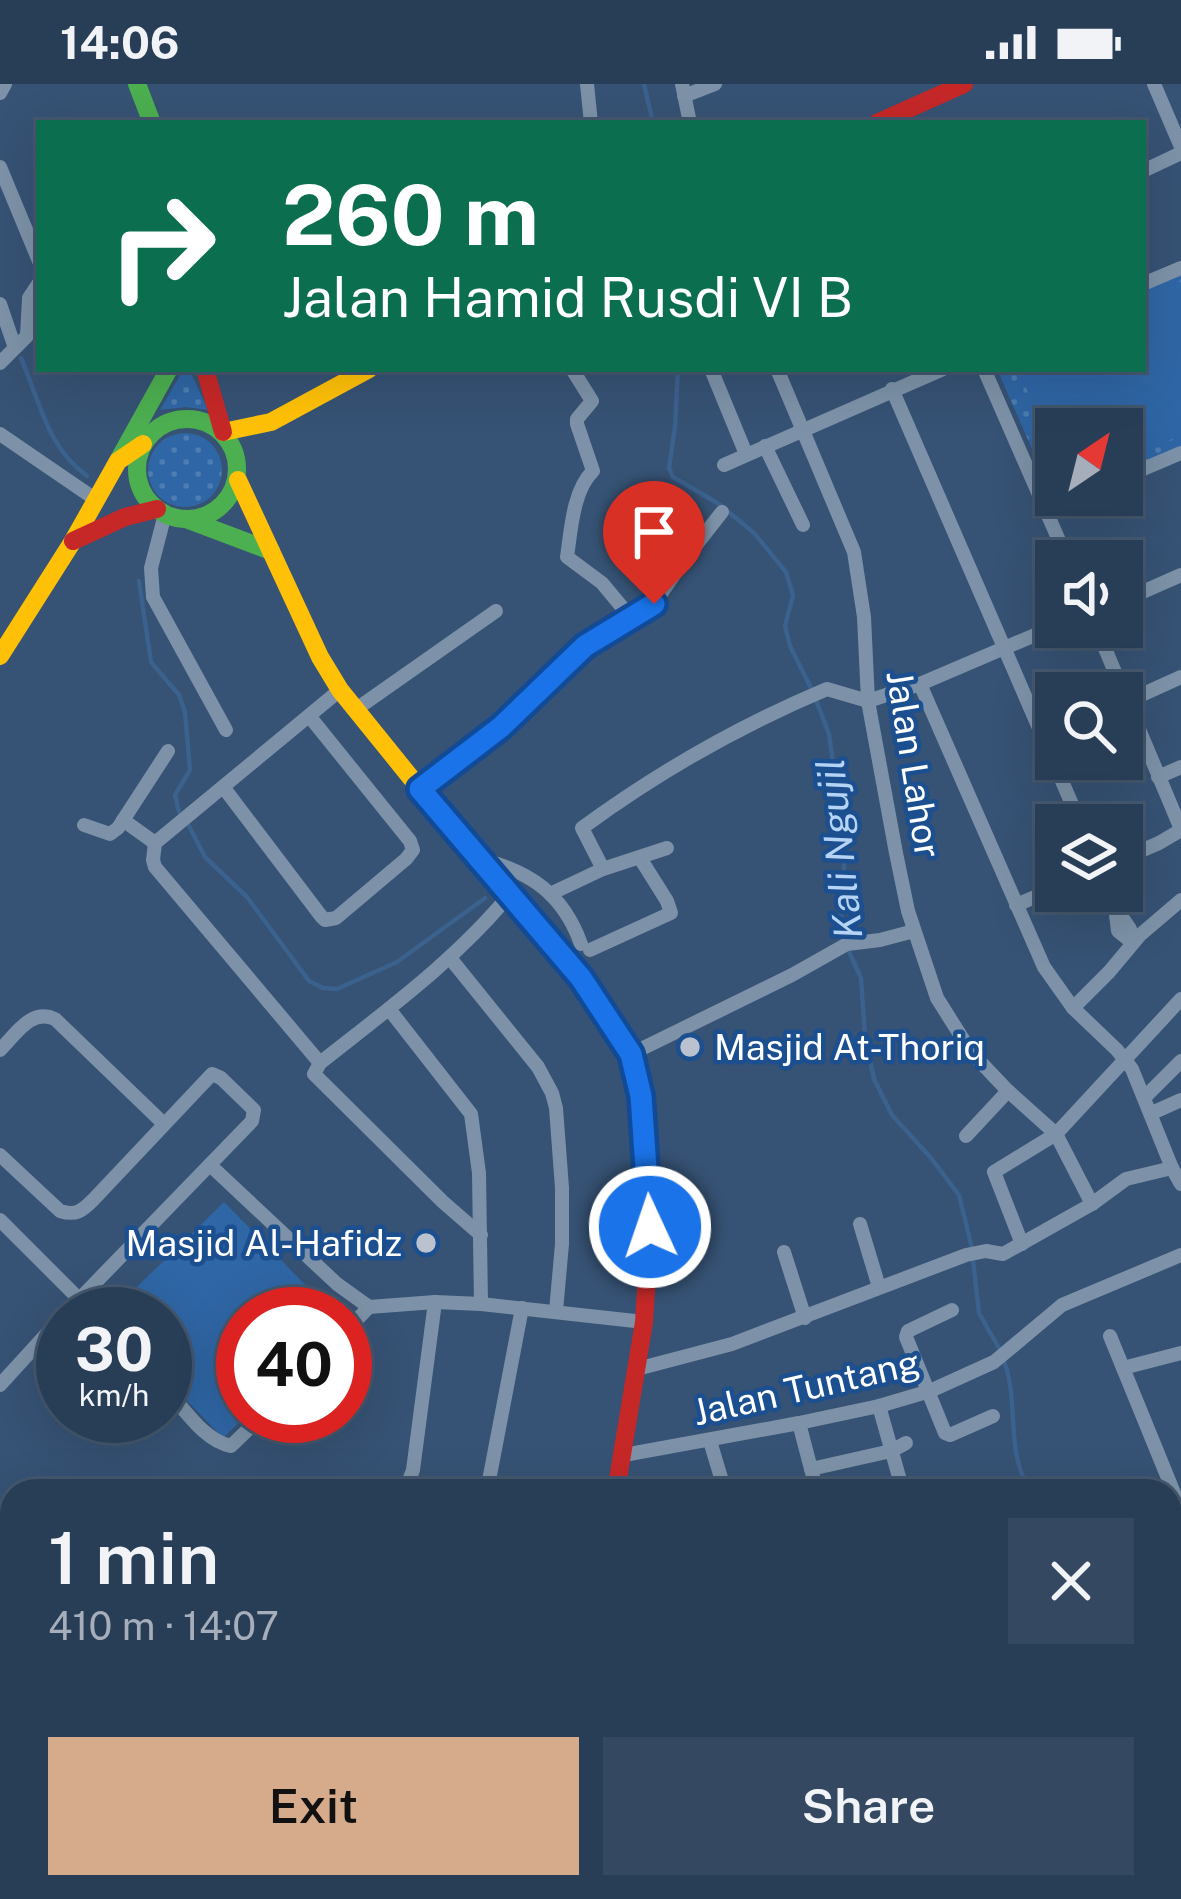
<!DOCTYPE html>
<meta charset="utf-8">
<style>
:root{--surface:#283e57;--page:#344961;--text:#f1f3f6;--muted:#a5aeba;--line:#44576d;--accent:#d6ab8b}
body{margin:0;font-family:"Public Sans",sans-serif;background:var(--page);color:var(--text);height:100vh;display:flex;flex-direction:column;font-size:45px;white-space:nowrap}
*{box-sizing:border-box;margin:0}
p{font-size:39px;color:var(--muted)}
.icon{flex:none;width:66px;height:66px;fill:none;stroke:currentColor;stroke-width:2;stroke-linecap:round;stroke-linejoin:round}
.map{position:relative;flex:1;overflow:hidden}
.sheet{position:absolute;left:0px;top:1395px;width:1182px;height:420px;display:flex;flex-direction:column;background:var(--surface);border-radius:36px 36px 0 0;box-shadow:0 12px 48px #0002,0 0 0 3px var(--line)}
.sheet>*{flex:none}
.banner{position:absolute;left:36px;top:36px;width:1110px;height:252px;border-radius:0px;box-shadow:0 12px 48px #0002,0 0 0 3px var(--line);background:#0b6e4f;color:#fff;overflow:hidden}
.needle{width:78px;rotate:35deg}
.tools{position:absolute;left:1035px;top:324px;display:grid;gap:24px}
.tools a{display:grid;place-items:center;width:108px;height:108px;border-radius:0px;background:var(--surface);box-shadow:0 12px 48px #0002,0 0 0 3px var(--line);font-size:60px}
.speed{position:absolute;left:36px;top:1203px;display:flex;gap:24px;font-size:60px;font-weight:700;text-align:center}
.speed>*{display:grid;place-content:center;width:156px;height:156px;border-radius:50%;background:var(--surface);box-shadow:0 12px 48px #0002,0 0 0 3px var(--line);line-height:1}
.speed small{font-size:30px;font-weight:400}
.speed .limit{border:18px solid #d22;background:#fff;color:#111}
.pin{position:absolute;display:grid;place-items:center;width:102px;height:102px;color:#fff;margin:-123px -51px;border-radius:50% 50% 50% 0;rotate:-45deg;box-shadow:0 0 12px #0007}
.pin .icon{rotate:45deg}
.me{position:absolute;width:132px;margin:-66px;rotate:357deg;stroke-linejoin:round;filter:drop-shadow(0 0 9px #0008)}
.turn{display:flex;align-items:center;gap:42px;height:252px;padding:0 48px;font-size:54px}
.turn .icon{width:156px;height:156px;stroke-width:2.5}
.turn b{display:block;font-size:84px;line-height:102px}
.round{display:grid;place-items:center;flex:none;width:126px;height:126px;border-radius:0px;background:var(--page)}
.overview{display:flex;align-items:center;justify-content:space-between;height:204px;padding:0 48px}
h1{font-size:72px;font-weight:600;line-height:90px}
.primary-button{display:flex;gap:24px;margin-top:auto;padding:24px 48px}
.primary-button a{flex:1;height:138px;border-radius:0px;background:var(--accent);color:#111;font-size:48px;font-weight:600;line-height:138px;text-align:center}
.primary-button a+a{background:var(--page);color:var(--text)}
.status{display:flex;justify-content:space-between;align-items:center;height:84px;padding:0 60px;background:var(--surface);direction:ltr}
.status svg{height:33px;fill:currentColor}
.map>svg:first-child{display:block}
.grass{fill:url(#grass-dots)}
.garden{fill:#2f66a5}
.lines{fill:none;stroke-linecap:round;stroke-linejoin:round}
.stream{stroke:#3b618d;stroke-width:4.5}
.street{stroke:#7d92a8;stroke-width:14}
.fast{stroke:#4caf50;stroke-width:18}
.slow{stroke:#ffc107;stroke-width:18}
.jam{stroke:#c62828;stroke-width:18}
.route-casing{stroke:#114b97;stroke-width:30}
.route{stroke:#1a73e8;stroke-width:21}
.poi-dot{fill:#b9c2ce;stroke:#1b4f8f;stroke-width:4.5}
.labels{text-anchor:middle;dominant-baseline:central;stroke-width:9;stroke-linejoin:round;paint-order:stroke}
.street-label{font-size:36px;fill:#fff;stroke:#1b4f8f}
.poi-label{font-size:36px;fill:#fff;stroke:#1b4f8f;text-anchor:start}
.water-label{font-size:39px;font-style:italic;fill:#b5d3f5;stroke:#1b4f8f}
</style>
<div class="status"><b>14:06</b><svg viewBox="0 0 49 12"><path d="M0 12V9h3v3zM5 12V6h3v6zM10 12V3h3v9zM15 12V0h3v12zM26 1h20v11H26zM47 4h2v5h-2z"/></svg></div>
<div class="map">
<svg width="1181" height="1815" viewBox="0 0 1181 1815">
<defs>
<pattern id="grass-dots" width="8" height="8" patternUnits="userSpaceOnUse" patternTransform="scale(3)"><rect width="8" height="8" fill="#2f66a5"/><path d="M2 2h.1M6 6h.1" fill="none" stroke="#4e7db2" stroke-width="1.8" stroke-linecap="round"/></pattern>
</defs>
<rect width="100%" height="100%" fill="#365274"/>
<g class="grass">
<path d="M1181,190V362L1122,387V345H1056V411H1066L1054,415L997,285H1143V207Z"/>
<path d="M189,285L208,326L186,323L160,326L183,286Z"/>
<circle cx="185" cy="386" r="37"/>
<path d="M0,1529L12,1560V1803H104L108,1815H0Z"/>
</g>
<g class="garden">
<path d="M1181,198V351L1122,377V345H1056V373L1018,285H1143V214Z"/>
<path d="M224,1118L334,1230H243V1332H246L223,1354L165,1294V1230H109Z"/>
<path d="M12,1727V1803H54L24,1815H0V1732Z"/>
</g>
<g class="lines">
<g class="stream">
<path d="M644,0L653,39"/>
<path d="M21,274C40,318 47,363 87,392"/>
<path d="M678,285L675,343L669,384L673,393L719,420L754,449L786,488L793,511L785,542L790,562L812,606"/>
<path d="M139,497L151,578L179,611L185,628L190,686L175,711L179,728"/>
<path d="M816,616L829,650L845,765L840,848L861,894L865,952L874,995L892,1031L931,1074L959,1111L972,1164"/>
<path d="M189,742L205,773L247,813L309,897L323,904L337,905L397,878L485,814"/>
<path d="M973,1176L979,1229L1000,1266"/>
<path d="M1004,1277C1020,1318 1004,1369 1031,1407"/>
<path d="M1170,1619L1181,1612"/>
<path d="M1093,1815L1094,1803"/>
</g>
<g class="street">
<path d="M587,0L591,39"/>
<path d="M682,0L690,39"/>
<path d="M1154,0L1181,63"/>
<path d="M0,9L5,0"/>
<path d="M684,12L715,0"/>
<path d="M0,83L39,177"/>
<path d="M1143,87L1181,69"/>
<path d="M1143,200L1181,184"/>
<path d="M0,220L15,264"/>
<path d="M0,279L27,252L29,214L39,199"/>
<path d="M572,285L592,317L577,335V340L593,387C573,406 571,446 567,473L602,499L632,535"/>
<path d="M711,285L746,370"/>
<path d="M777,285L854,468L864,533L868,617L896,769L908,827L937,914L971,968L1007,1006L1056,1050L1092,1120"/>
<path d="M984,285L1068,477"/>
<path d="M892,305L1081,741"/>
<path d="M0,350L95,415"/>
<path d="M765,362L803,441"/>
<path d="M724,381L943,285"/>
<path d="M1122,394L1181,369"/>
<path d="M1045,425L1080,411"/>
<path d="M165,430L151,484L153,513L226,646"/>
<path d="M1122,517L1181,491"/>
<path d="M1096,543L1181,745"/>
<path d="M920,600L1044,883L1073,924L1117,966L1132,985L1172,1084L1181,1100"/>
<path d="M868,617L920,600L1056,542"/>
<path d="M1128,617L1181,593"/>
<path d="M355,626L496,527"/>
<path d="M1158,693L1181,683"/>
<path d="M224,704L321,832L325,836L336,834L406,775L413,766L410,757L310,633"/>
<path d="M420,705L501,643L585,562L654,520L682,479L722,428"/>
<path d="M123,736L155,759"/>
<path d="M84,741L110,750L118,744L168,667"/>
<path d="M481,775C531,788 563,810 581,860"/>
<path d="M1122,775L1159,759L1181,746"/>
<path d="M603,785L582,744C657,689 741,641 827,605L868,617"/>
<path d="M1108,807L1115,823L1130,845L1128,855L1118,847L1115,823"/>
<path d="M550,810L603,785L667,764"/>
<path d="M1016,821L1056,804"/>
<path d="M590,866L671,829L667,817L640,774"/>
<path d="M450,874L538,983L552,1009L556,1024L562,1104V1160L556,1227"/>
<path d="M1073,924L1109,888L1140,851L1181,816"/>
<path d="M389,925L471,1030L479,1089L481,1220"/>
<path d="M0,966C16,950 31,924 55,935L164,1040"/>
<path d="M631,970L792,891L847,860L880,856L914,847"/>
<path d="M320,979L155,783L153,776L155,759L340,606"/>
<path d="M1145,1013L1181,977"/>
<path d="M1152,1029L1181,1016"/>
<path d="M966,1052L1008,1007"/>
<path d="M0,1071L60,1127C76,1132 82,1127 93,1116L212,990L221,994L254,1026L252,1037L65,1230"/>
<path d="M210,1081L337,1200L369,1223L435,1218L481,1220L644,1238"/>
<path d="M0,1136L94,1230"/>
<path d="M860,1140L879,1203"/>
<path d="M481,1151L443,1118L314,990L320,979C387,926 457,875 511,809"/>
<path d="M1022,1160L994,1088L1056,1050L1181,915"/>
<path d="M784,1168L805,1234"/>
<path d="M952,1226L908,1247L906,1253L945,1349L950,1351L993,1332"/>
<path d="M345,1248L369,1223"/>
<path d="M1110,1252L1181,1426"/>
<path d="M1123,1284L1181,1269"/>
<path d="M637,1285L732,1260L966,1171L986,1167L1003,1170L1092,1120L1126,1095L1172,1084"/>
<path d="M0,1301L63,1232"/>
<path d="M165,1304C184,1324 204,1357 231,1362L262,1332"/>
<path d="M879,1322L903,1407"/>
<path d="M799,1339L811,1385L891,1367L906,1359"/>
<path d="M710,1357L725,1407"/>
<path d="M624,1371L799,1339L879,1322L930,1307L994,1278L1062,1221L1181,1171"/>
<path d="M811,1385L817,1407"/>
<path d="M400,1407L407,1402L413,1386L435,1218"/>
<path d="M487,1407L522,1224"/>
<path d="M1170,1547L1181,1543"/>
<path d="M1170,1797L1181,1796"/>
<path d="M354,1803H368"/>
<path d="M749,1803L752,1815"/>
<path d="M805,1803L811,1815"/>
<path d="M893,1803L899,1815"/>
<path d="M951,1815L972,1803"/>
<path d="M1045,1815L1058,1809"/>
</g>
<g class="fast">
<path d="M137,0L152,39"/>
<circle cx="187" cy="385" r="50"/>
<path d="M119,375L169,285"/>
<path d="M186,435L271,467"/>
<path d="M131,1803L135,1815"/>
<path d="M637,1803L640,1815"/>
</g>
<g class="slow">
<path d="M223,348L271,338L369,285"/>
<path d="M238,396L320,573L340,606L420,705L581,894L631,970L641,1012L644,1061"/>
<path d="M0,572L73,457L118,377L143,360"/>
<path d="M0,1454L12,1485"/>
<path d="M467,1815L526,1803"/>
</g>
<g class="jam">
<path d="M877,39L964,0"/>
<path d="M205,285L223,348"/>
<path d="M73,457L125,433L157,425"/>
<path d="M616,1407L644,1238L650,1143L644,1061"/>
</g>
</g>
<g class="lines">
<defs>
<path id="route" d="M650,1143L641,1012L631,970L581,894L420,705L501,643L585,562L654,520"/>
</defs>
<use href="#route" class="route-casing"/>
<use href="#route" class="route"/>
</g>
<g class="poi-dot">
<circle cx="690" cy="963" r="12"/>
<circle cx="426" cy="1159" r="12"/>
</g>
<g class="labels">
<g class="street-label">
<text transform="translate(914 680) rotate(81)">Jalan Lahor</text>
<text transform="translate(806 1303) rotate(-13)">Jalan Tuntang</text>
</g>
<g class="poi-label">
<text x="714" y="963">Masjid At-Thoriq</text>
<text x="402" y="1159" text-anchor="end">Masjid Al-Hafidz</text>
</g>
<g class="water-label">
<text transform="translate(839 765) rotate(-96)">Kali Ngujil</text>
</g>
</g>
</svg>
<div class="tools">
<a><svg class="needle" viewBox="-14 -14 28 28"><path d="M0-13l5 13h-10z" fill="#e53935"/><path d="M0 13l5-13h-10z" fill="#a5aeba"/></svg></a>
<a><svg class="icon" aria-label="sound" viewBox="0 0 24 24"><path d="M4 9h4l5-4v14l-5-4H4zM17 9q2 3 0 6"/></svg></a>
<a><svg class="icon" aria-label="search" viewBox="0 0 24 24"><circle cx="10" cy="10" r="6"/><path d="M15 15l6 6"/></svg></a>
<a><svg class="icon" aria-label="layers" viewBox="0 0 24 24"><path d="M12 4l9 5-9 5-9-5zM3 14l9 5 9-5"/></svg></a>
</div>
<div class="speed"><div>30<small>km/h</small></div><div class="limit">40</div></div>
<div class="pin" style="left:654px;top:520px;background:#d93025"><svg class="icon" aria-label="arrive" viewBox="0 0 24 24"><path d="M6 21V4h12l-3 4 3 4H6"/></svg></div>
<svg class="me" style="left:650px;top:1143px" viewBox="-20 -20 40 40"><circle r="17" fill="#1a73e8" stroke="#fff" stroke-width="3"/><path d="M0-11L8 9 0 5-8 9z" fill="#fff"/></svg>
<div class="banner">
<div class="turn"><svg class="icon" aria-label="right" viewBox="0 0 24 24"><path d="M7 20v-9h11M14 6l5 5-5 5"/></svg><div><b>260 m</b>Jalan Hamid Rusdi VI B</div></div>
</div>
<section class="sheet">
<div class="overview"><div><h1>1 min</h1><p>410 m · 14:07</p></div><a class="round"><svg class="icon" aria-label="close" viewBox="0 0 24 24"><path d="M6 6l12 12M18 6L6 18"/></svg></a></div>
<div class="primary-button"><a>Exit</a><a>Share</a></div>
</section>
</div>
